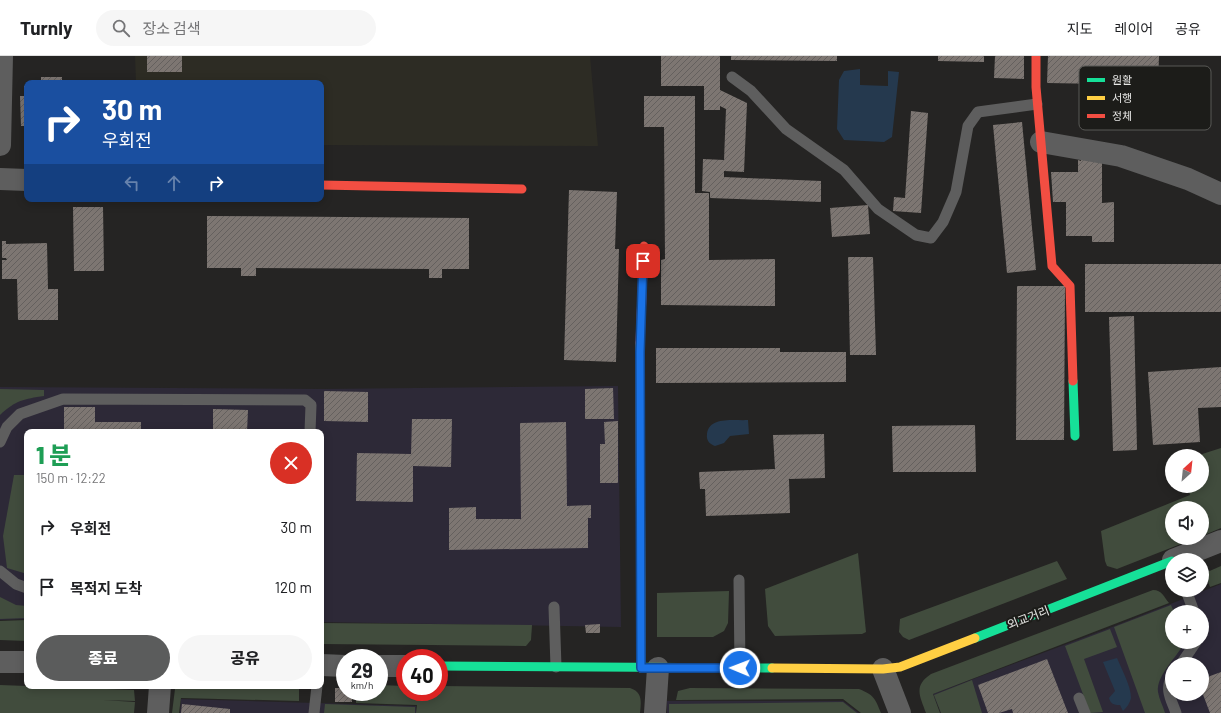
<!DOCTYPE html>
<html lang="ko">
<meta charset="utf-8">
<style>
:root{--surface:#fff;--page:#f6f6f6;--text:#202124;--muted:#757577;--line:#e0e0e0;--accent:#5b5c5c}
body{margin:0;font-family:Barlow,"Noto Sans KR",sans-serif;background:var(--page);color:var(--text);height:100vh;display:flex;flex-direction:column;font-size:15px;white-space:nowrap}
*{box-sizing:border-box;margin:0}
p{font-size:13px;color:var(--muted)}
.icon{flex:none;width:22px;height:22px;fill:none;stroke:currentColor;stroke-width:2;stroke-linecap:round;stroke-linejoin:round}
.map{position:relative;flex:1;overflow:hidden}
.drawer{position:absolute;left:24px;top:373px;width:300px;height:260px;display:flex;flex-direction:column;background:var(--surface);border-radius:8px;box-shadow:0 2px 10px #0003}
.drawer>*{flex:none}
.hud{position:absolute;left:24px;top:24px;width:300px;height:122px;border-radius:8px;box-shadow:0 2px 10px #0003;background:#1a4fa0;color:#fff;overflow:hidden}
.needle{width:26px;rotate:27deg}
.tools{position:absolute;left:1165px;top:393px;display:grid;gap:8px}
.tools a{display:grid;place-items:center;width:44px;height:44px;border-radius:50%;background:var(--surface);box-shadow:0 2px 10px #0003;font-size:20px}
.speed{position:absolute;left:336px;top:593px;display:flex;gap:8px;font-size:20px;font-weight:700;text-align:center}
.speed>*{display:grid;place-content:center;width:52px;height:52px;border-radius:50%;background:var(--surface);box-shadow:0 2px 10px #0003;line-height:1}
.speed small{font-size:10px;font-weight:400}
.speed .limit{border:6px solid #d22;background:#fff;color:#111}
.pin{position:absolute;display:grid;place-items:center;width:34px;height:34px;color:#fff;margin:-17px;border-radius:8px;box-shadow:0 2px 6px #0006}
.me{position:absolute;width:44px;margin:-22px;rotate:271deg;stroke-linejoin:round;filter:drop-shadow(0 0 3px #0008)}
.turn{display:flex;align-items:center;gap:14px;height:84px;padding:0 12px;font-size:18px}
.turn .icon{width:52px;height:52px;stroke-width:2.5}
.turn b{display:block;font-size:28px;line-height:34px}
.lanes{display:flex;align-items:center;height:38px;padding:0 12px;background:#0003;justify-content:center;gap:20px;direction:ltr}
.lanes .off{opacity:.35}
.round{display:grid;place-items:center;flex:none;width:42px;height:42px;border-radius:21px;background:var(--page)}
.overview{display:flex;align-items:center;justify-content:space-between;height:68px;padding:0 12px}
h1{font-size:24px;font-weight:800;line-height:30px;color:#1e9e55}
.primary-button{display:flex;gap:8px;margin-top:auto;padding:8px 12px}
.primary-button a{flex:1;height:46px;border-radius:24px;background:var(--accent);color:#fff;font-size:16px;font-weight:800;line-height:46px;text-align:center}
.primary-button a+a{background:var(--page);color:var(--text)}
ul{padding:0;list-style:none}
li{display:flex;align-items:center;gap:12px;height:60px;padding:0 12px}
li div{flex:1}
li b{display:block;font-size:15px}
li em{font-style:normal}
header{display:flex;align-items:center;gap:24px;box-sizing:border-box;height:56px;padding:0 20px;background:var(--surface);border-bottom:1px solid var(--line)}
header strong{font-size:19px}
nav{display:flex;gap:22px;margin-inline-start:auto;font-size:14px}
.search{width:280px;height:36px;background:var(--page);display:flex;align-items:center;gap:10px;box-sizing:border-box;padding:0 14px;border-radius:22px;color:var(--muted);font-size:15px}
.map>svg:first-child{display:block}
.commercial{fill:#2d2937;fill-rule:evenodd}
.built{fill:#2d2c24}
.green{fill:#414c3d}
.water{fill:#25394e}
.building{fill:url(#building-hatch)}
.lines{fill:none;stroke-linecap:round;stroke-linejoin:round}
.lane{stroke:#5e5e5e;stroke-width:11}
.street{stroke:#5e5e5e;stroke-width:22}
.fast{stroke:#16e098;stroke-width:9}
.slow{stroke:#ffcf43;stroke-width:9}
.jam{stroke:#f24e42;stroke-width:9}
.route-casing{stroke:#114b97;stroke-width:10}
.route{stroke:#1a73e8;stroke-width:7}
.labels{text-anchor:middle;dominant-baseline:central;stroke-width:4;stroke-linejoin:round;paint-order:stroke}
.street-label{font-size:12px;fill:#e7e7e5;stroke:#1c1c19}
.key{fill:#1c1c19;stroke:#595956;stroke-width:1}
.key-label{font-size:11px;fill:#e7e7e5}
</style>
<header>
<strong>Turnly</strong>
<div class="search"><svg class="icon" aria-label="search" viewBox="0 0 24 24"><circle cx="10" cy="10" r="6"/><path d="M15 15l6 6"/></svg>장소 검색</div>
<nav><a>지도</a><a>레이어</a><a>공유</a></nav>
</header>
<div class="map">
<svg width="1221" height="657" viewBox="0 0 1221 657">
<defs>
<pattern id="building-hatch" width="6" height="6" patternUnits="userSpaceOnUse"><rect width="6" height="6" fill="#7d7672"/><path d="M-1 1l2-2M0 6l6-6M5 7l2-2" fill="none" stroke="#64605e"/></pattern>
</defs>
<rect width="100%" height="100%" fill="#252423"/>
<g class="commercial">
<path d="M618,330L621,571L321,566V376H27V563L0,564V331L322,333Z"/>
<path d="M1221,528V657H941L933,638L1112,571ZM1172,556H1202V586H1172ZM1172,608H1202V638H1172Z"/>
<path d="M181,643L316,647L416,650V657H180Z"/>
<path d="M667,645H843L859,657H667Z"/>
</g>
<path class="built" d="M135,0H590L598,90L321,89V27H136Z"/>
<g class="green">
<path d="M0,333L44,334V340C24,343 16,344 0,359Z"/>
<path d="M1221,392V472L1202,480V452H1172V482H1196L1117,513L1107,510L1105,505L1101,475L1190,439L1187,430H1202V400H1196Z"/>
<path d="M14,419H27V518L7,512L3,480Z"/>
<path d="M858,497L866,576L862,578L775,580L768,570L765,533Z"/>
<path d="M1057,505L1067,523L909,584L903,581L899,576L900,563Z"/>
<path d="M1221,510V527L1210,531L1205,517Z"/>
<path d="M1153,534C1162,534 1164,541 1169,547L933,638L940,657H926C920,640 913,630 931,618Z"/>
<path d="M729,535L728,567L724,575L713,581H657V537Z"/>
<path d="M0,541L16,549L27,550V562L0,563Z"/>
<path d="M1171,549L1174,556H1172V586H1185C1178,600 1156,619 1158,636C1159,643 1163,650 1165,657H1145L1114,571Z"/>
<path d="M27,564V585L0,584V565Z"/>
<path d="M321,567L532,569L531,584L526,590L321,588Z"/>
<path d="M1110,573L1117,591L1084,603L1103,656L1090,657L1065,590Z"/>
<path d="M972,624L982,657H941L934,639Z"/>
<path d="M0,629L134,634L135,645L103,644L135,646L134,657H0Z"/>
<path d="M379,629L405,630V636H439V630L630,632C643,636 641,646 640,657H416L417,649L356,647V636H379Z"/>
<path d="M179,630H299V645L181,642L179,657H172L175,633Z"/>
<path d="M690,632L859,633C874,639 875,642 881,657H861L843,643L676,644L678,635Z"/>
<path d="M843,646L857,657H669V648Z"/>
<path d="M325,648L415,651V657H324Z"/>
</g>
<g class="water">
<path d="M860,13V29L888,30V15L899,16L892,81L884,86L844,84L837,73L839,24L844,15Z"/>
<path d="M748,364L749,378L730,380L724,387L715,390C710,388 706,385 707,378C709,360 735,365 748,364Z"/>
<path d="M1117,602C1121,612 1131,630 1131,642C1130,647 1127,651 1123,655L1120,649C1113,649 1111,648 1109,642L1115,635L1103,606Z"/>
</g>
<g class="building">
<rect x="147" y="0" width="35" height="16"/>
<path d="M661,0H720V34L747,47L744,116L724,115V121L821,125V146L710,142V136L702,135L703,103L724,104L726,53L720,50V54H704V30H661Z"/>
<path d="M731,0H837V5L731,4Z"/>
<path d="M938,0H984V6L938,5Z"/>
<path d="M995,0H1024V23L994,22Z"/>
<path d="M1048,0H1159L1158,29L1047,27Z"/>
<path d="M41,21H62V24H72V27H31L30,25H41Z"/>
<path d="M24,30H27V81H26L25,70H21L20,40H24Z"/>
<path d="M644,40H695V137H709V204L775,203V250L661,249V204L665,203L664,71H644Z"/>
<path d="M911,55L928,57L921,157L893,155L894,141L905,142Z"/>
<path d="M1022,66L1036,214L1007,217L993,69Z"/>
<path d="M1081,102L1102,105V147L1114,146V186H1092V180H1066V146H1053L1051,116H1078V104L1081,105Z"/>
<path d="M569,134L617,136L615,193H619L616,306L564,304Z"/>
<path d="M868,149L870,178L832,181L830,152Z"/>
<path d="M73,151H103L104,215H74Z"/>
<path d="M207,160L469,162V213H442V222H429V213L256,212V220H241V212H207Z"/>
<path d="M2,185H6V188L47,187L48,233H58V264H18L17,223H2V204H7L6,202H2Z"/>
<path d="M848,201H873L876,299H850Z"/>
<rect x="1085" y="208" width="136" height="48"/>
<path d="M1017,230H1065L1064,384H1016Z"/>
<path d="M1134,260L1137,394L1113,395L1109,261Z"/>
<path d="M656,292H780V296H846V326L656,327Z"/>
<path d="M1221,311V351L1198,352L1200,386L1153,389L1148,316Z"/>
<path d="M613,332L614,363H585V333Z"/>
<path d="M324,335L368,336V366L324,365Z"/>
<path d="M64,351H95V366H141V376H64Z"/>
<path d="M213,353L248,354L247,376H213Z"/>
<path d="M412,363H452L451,411L413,410V446L356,445L357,397L411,398Z"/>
<path d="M618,365V427H600V388H605L604,366Z"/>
<path d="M566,366L567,450L591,449V462H588V492L449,494V452L476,451V463H521L520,367Z"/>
<path d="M975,369L976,416H893L892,370Z"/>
<path d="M824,378L825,422L789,423L790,457L706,460L705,433H700L699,416L775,413L773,379Z"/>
<path d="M600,568V577H586L585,569Z"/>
<path d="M1047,603L1068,657H1013L1012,653L999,657H988L978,629Z"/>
<path d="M1221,616V657H1210L1202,636V623Z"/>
<path d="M335,632H345V636H352V646H335Z"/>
<path d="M182,648L230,653V657H181Z"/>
</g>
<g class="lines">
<g class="lane">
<path d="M732,21L751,35L786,73L844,114L878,153L916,179L931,182L943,166L956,136L968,70L978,56L1037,48"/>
<path d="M0,386L7,371L20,358L63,343L305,344L311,349L310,376"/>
<path d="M0,515L16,528L27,532"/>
<path d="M739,524L740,612"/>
<path d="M1186,534L1194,556"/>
<path d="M554,551L556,611"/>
<path d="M1181,608L1196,586"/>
<path d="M1172,621C1164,633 1172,645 1176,657"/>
<path d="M1079,642L1085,657"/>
<path d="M314,657L317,630"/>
</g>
<g class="street">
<path d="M1041,86L1121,100L1188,123L1221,138"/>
<path d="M0,89L2,0"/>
<path d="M0,123L27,124"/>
<path d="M1173,504L1221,485"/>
<path d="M0,606H27"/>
<path d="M321,609L345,610"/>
<path d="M379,610H405"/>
<path d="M883,613L900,657"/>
<path d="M158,657L160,630"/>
<path d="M655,657L658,612"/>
</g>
<g class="fast">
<path d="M1073,325L1075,380"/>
<path d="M975,582L1172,505"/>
<path d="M439,610L772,612"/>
</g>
<g class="slow">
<path d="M640,287L641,612"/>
<path d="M772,612L883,613L900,611L975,582"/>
</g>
<g class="jam">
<path d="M1036,0V31L1052,210L1070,230L1073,325"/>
<path d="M321,129L522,133"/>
<path d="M640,287L644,190"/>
</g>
</g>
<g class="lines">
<defs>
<path id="route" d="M643,205L640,296L641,612H740"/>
</defs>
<use href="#route" class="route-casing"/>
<use href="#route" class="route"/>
</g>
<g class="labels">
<g class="street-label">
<text transform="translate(1028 561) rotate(-21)">외교거리</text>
</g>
</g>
<rect x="1079" y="10" width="132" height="64" rx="6" class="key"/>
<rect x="1087" y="22" width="18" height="4" fill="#16e098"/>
<rect x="1087" y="40" width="18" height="4" fill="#ffcf43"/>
<rect x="1087" y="58" width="18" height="4" fill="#f24e42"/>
<g class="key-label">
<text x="1112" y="28">원활</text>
<text x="1112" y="46">서행</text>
<text x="1112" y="64">정체</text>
</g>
</svg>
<div class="tools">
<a><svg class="needle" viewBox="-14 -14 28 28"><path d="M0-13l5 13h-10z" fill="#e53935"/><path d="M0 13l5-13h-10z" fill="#757577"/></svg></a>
<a><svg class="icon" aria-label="sound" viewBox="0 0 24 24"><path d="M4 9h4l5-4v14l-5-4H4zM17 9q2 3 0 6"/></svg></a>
<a><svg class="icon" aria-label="layers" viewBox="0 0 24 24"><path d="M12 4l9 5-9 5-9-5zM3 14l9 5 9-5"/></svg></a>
<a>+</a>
<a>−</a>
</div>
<div class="speed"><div>29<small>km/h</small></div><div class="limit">40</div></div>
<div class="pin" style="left:643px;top:205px;background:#d93025"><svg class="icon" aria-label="arrive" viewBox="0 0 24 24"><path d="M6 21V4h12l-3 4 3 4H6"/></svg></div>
<svg class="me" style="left:740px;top:612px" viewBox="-20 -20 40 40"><circle r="17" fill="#1a73e8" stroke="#fff" stroke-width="3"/><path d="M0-11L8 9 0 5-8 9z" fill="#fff"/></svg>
<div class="hud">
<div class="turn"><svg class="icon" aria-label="right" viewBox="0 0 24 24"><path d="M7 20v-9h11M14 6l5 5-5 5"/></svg><div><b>30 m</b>우회전</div></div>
<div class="lanes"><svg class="icon off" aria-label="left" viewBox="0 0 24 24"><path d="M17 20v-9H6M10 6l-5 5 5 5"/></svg><svg class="icon off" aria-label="ahead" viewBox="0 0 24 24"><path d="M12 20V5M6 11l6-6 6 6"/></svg><svg class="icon" aria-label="right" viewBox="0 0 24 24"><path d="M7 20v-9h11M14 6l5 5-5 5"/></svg></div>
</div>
<section class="drawer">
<div class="overview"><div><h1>1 분</h1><p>150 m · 12:22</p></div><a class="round" style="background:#d93025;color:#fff"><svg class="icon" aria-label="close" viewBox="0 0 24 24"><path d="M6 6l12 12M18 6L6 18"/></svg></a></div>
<ul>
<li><svg class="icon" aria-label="right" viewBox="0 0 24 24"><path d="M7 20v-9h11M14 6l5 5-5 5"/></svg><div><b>우회전</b></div><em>30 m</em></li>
<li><svg class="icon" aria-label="arrive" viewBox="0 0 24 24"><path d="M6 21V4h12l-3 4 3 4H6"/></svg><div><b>목적지 도착</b></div><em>120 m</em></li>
</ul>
<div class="primary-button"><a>종료</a><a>공유</a></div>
</section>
</div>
